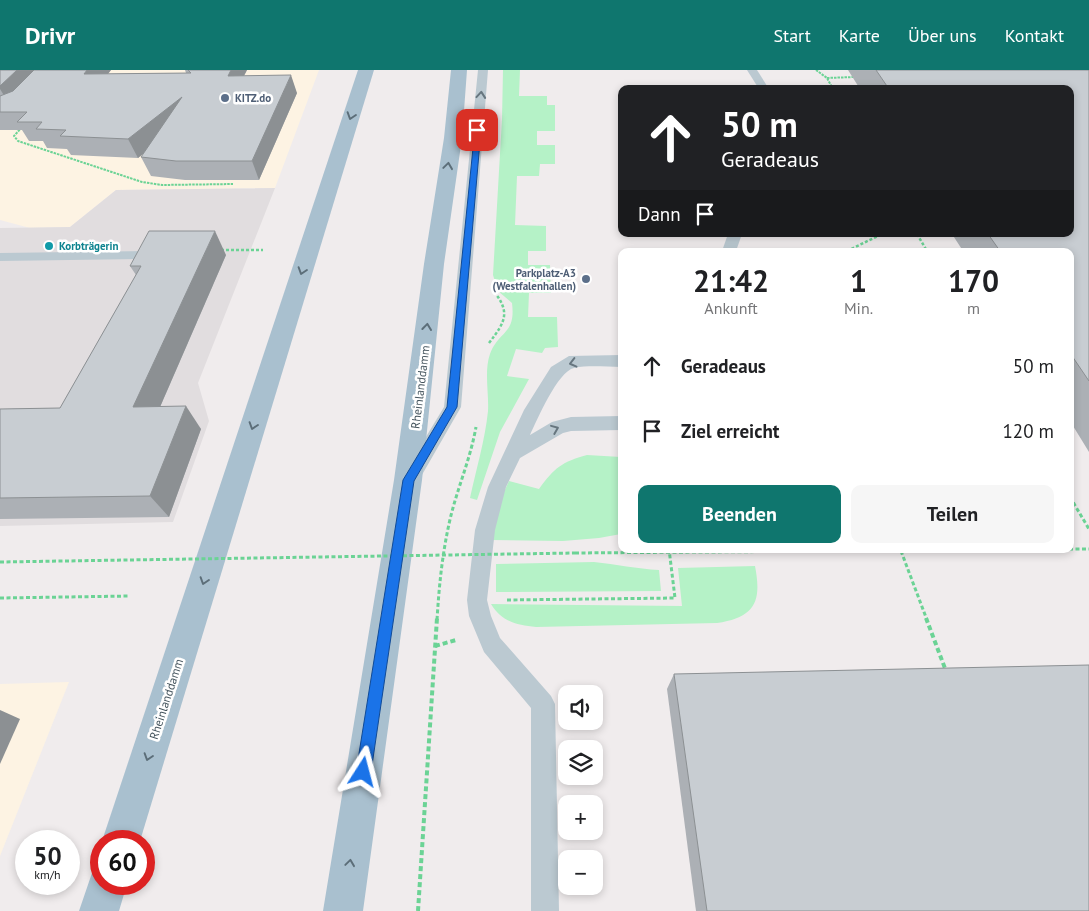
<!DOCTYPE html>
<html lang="de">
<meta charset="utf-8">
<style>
:root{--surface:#fff;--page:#f6f6f6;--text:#202124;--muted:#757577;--accent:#0f766e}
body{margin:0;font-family:"PT Sans",sans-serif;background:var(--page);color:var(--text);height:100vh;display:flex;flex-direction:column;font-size:19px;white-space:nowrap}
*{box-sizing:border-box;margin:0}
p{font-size:16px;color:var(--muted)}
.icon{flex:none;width:28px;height:28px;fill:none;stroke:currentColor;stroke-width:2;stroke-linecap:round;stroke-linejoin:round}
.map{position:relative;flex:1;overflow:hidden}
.panel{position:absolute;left:618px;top:178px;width:456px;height:305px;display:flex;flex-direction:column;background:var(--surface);border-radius:10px;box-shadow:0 2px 8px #0003}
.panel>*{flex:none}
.hud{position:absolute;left:618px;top:15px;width:456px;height:152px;border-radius:10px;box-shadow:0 2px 8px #0003;background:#202124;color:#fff;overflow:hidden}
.controls{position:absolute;left:558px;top:615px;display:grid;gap:10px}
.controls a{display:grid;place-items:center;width:45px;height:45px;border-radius:10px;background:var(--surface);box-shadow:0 2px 8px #0003;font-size:25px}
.speed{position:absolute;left:15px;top:760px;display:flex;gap:10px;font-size:25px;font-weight:700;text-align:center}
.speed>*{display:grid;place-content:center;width:65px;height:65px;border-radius:50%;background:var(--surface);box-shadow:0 2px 8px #0003;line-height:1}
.speed small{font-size:12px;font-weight:400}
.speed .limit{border:8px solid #d22;background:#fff;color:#111}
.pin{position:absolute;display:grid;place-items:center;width:42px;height:42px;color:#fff;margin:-21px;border-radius:10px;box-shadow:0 2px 8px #0006}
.me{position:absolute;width:55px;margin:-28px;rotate:9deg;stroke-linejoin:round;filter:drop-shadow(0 0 4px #0008)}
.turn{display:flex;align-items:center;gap:18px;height:105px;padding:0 20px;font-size:22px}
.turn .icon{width:65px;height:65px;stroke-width:2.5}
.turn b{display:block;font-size:35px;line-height:42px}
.then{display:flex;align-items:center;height:48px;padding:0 20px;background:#0003;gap:10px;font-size:19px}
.eta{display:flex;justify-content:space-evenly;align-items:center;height:85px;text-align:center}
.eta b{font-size:30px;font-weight:600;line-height:35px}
.cta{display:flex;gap:10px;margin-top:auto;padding:10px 20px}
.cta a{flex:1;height:58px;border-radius:10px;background:var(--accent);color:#fff;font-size:20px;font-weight:600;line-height:58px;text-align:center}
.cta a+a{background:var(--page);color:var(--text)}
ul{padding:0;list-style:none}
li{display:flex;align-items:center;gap:15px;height:65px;padding:0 20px}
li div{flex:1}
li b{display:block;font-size:19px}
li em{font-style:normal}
header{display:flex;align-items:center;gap:30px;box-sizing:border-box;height:70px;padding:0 25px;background:var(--accent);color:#fff}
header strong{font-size:24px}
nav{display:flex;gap:28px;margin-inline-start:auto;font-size:18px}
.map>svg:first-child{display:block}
.commercial{fill:#fdf3e3}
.education{fill:#e1dddf}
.green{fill:#b5f2c7}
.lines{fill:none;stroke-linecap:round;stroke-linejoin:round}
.path-far3{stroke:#6bd395;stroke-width:2;stroke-dasharray:2.5 1;stroke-linecap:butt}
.path-far2{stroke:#6bd395;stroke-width:2.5;stroke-dasharray:3 2;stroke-linecap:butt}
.path-far1{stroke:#6bd395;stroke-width:3;stroke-dasharray:4 2.5;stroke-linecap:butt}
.path{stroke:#6bd395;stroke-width:4;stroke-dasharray:5 3;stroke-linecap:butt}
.service{fill:#bbc9d1;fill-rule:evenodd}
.primary{fill:#a9c0cf;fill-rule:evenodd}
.path-bridge{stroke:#6bd395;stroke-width:3;stroke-dasharray:4 2.5;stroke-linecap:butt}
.wall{fill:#acb0b5}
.shaded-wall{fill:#8c9093}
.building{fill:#c8cdd2;stroke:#8c9093}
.oneway{stroke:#67767f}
.oneway2{stroke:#5c6e79}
.route{fill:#1a73e8;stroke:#114b97}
.service-dot{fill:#5c6f8a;stroke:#fff;stroke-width:2}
.culture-dot{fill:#0f9aa8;stroke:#fff;stroke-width:2}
.labels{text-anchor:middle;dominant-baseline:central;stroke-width:5;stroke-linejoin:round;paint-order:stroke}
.far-service-label{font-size:11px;font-weight:bold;fill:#4e5e75;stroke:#fff;text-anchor:start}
.far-culture-label{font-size:11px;font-weight:bold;fill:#0d838f;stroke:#fff;text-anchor:start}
.street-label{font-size:12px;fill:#43535c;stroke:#fff}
</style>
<header>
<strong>Drivr</strong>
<nav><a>Start</a><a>Karte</a><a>Über uns</a><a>Kontakt</a></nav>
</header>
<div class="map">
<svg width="1089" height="841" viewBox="0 0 1089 841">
<rect width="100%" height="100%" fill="#f0eced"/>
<g class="commercial">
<path d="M50,0H319L275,118L116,120L70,157L30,158L0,150V37Z"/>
<path d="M69,612L0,786V614Z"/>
</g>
<path class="education" d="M275,118L198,313L209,351L173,452L0,456V158L70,157L116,120Z"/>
<g class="green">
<path d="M503,0H520L519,26H547V35H555V61H537V75H555V94H540L539,106H517L515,155L546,156V181H528V195H550L551,223H529L528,247H557L558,277L545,278L542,283L516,279L507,306L529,309L500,362L477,430L470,428C476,400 485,370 488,341C489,323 484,301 490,284C499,260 516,265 512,233L498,221L493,205L502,49Z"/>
<path d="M587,385L621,387V464L599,468L563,471L492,470L503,424L509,411L539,419C555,397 562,392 587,385Z"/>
<path d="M594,492C616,494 637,499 659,500L661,521L496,522V494Z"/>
<path d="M755,496C762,532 755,547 717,553L536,557C517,555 502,552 491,534L682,536L678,498Z"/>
</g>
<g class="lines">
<g class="path-far3">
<path d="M816,0L827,8L833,19"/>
<path d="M827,8L854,7"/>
<path d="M22,57L14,66L18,71L142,112L162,115L233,114"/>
</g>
<g class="path-far2">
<path d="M917,164L927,181"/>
<path d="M221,180H263"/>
<path d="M847,181L882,164"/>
<path d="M489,273C506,251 511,242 492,219"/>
</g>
<g class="path-far1">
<path d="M1070,427L1089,459"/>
<path d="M901,481L927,550"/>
<path d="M575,483L1089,479"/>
<path d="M0,528L130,526"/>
<path d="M507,530L675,528L669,479"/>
<path d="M437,550C439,517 442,486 449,454C456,421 470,391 476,357"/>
</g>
<g class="path">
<path d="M926,548L946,601"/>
<path d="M435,576L456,570"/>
<path d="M418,841L437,548"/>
</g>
<g class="service">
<path d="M478,0H488L461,337L419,410L412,412L405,410L403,405L444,337Z"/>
<path d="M747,0H757L769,19H759Z"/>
<path d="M728,164H742L736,181H722Z"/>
<path d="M149,181L154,182L156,185L148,199H138L136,196L140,189L0,191V183Z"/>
<path d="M621,285V297C606,297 589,295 574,298C558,301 537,350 530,365L552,352L571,347L621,346V360L571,361L563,363L520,388L506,417L495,460L487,530L491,546L500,568L551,626L555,634L559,841H531V638L484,582L469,546L467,530L475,460L488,417L524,340L551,297L569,286Z"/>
</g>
<g class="primary">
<path d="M358,0H374L140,771H102Z"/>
<path d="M451,0H467L462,68L444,194L422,410L363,841H323L394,410L424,194L444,68Z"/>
<path d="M101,797V814H127L119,841H79L93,800Z"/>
</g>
<path class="path-bridge" d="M0,492L575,483"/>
</g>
<g class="wall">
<path d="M0,0H111L108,4L186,3L185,0H247L244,6L297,23L259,110H185L151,106L141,87L146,81L138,88L71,85L67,79L47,78L43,71H29L22,60H0Z"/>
<path d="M848,0H1089V382L1070,351V181H963L952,164H1070V19H860Z"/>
<path d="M226,185L160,337L201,359L169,447L0,449V339L60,338L136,205L130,196Z"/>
<path d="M674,604L1089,841H696L667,619Z"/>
</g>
<g class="shaded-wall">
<path d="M17,0H45L10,35L0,19V16Z"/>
<path d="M87,0H111L93,22L84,4Z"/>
<path d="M231,0H247L234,24L228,6Z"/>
<path d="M291,5L297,23L259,110L252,91Z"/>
<path d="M182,27L190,45L138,88L128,69Z"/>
<path d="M215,161L226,185L150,360L133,337Z"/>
<path d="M186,336L201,359L169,447L150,426Z"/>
<path d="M0,640L20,649L0,694Z"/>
</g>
<g class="building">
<path d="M0,0H17L0,16Z"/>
<path d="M34,0H87L84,4L191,3L188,0H231L228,6L291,5L252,91H176L141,87L182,27L128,69L60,66L66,60L36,59L42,52H17L27,42H0V26L13,21Z"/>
<path d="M876,0H1089V311L1070,283V181H1000L988,164H1070V19H889Z"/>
<path d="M149,161H215L133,337L186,336L150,426L0,428V339L60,338L141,196H130Z"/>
<path d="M1089,595V841H707L674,604Z"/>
</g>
<defs><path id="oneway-chevron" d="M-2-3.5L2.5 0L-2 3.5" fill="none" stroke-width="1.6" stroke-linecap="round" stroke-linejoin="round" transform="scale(1.25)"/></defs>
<g class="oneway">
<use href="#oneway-chevron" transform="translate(481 25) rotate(-85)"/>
<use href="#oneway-chevron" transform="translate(573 293) rotate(166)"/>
<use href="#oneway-chevron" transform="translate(555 359) rotate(-22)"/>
</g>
<g class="oneway2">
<use href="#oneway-chevron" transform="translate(351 46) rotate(108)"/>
<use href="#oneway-chevron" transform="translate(448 96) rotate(-82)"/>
<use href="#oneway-chevron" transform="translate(302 201) rotate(108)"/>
<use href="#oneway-chevron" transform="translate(427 257) rotate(-83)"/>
<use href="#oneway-chevron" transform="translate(253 356) rotate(108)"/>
<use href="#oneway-chevron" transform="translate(204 511) rotate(108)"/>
<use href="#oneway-chevron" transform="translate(148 687) rotate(108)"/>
<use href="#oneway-chevron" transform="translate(350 793) rotate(-82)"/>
</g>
<path class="route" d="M475,58L481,60L457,337L414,411L371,702L369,708L363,710L358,708L356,702L403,410L447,337Z"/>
<g class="service-dot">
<circle cx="225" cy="28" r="5"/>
<circle cx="586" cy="209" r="5"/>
</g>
<circle class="culture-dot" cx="49" cy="176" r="5"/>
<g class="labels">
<g class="far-service-label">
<text x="235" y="28">KITZ.do</text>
<text x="576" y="203" text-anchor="end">Parkplatz-A3<tspan x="576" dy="13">(Westfalenhallen)</tspan></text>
</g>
<g class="far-culture-label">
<text x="59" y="176">Korbträgerin</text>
</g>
<g class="street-label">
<text transform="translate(420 317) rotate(-83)">Rheinlanddamm</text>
<text transform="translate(166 629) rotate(-72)">Rheinlanddamm</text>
</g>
</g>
</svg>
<div class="controls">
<a><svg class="icon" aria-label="sound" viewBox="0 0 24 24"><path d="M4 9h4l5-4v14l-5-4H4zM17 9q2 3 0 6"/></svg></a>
<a><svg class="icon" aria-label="layers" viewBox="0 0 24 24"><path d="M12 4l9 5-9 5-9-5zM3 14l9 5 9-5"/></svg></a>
<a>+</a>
<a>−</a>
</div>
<div class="speed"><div>50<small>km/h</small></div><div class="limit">60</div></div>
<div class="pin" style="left:477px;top:60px;background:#d93025"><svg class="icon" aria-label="arrive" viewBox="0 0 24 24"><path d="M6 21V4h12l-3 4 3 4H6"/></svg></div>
<svg class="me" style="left:363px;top:702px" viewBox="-20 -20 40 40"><path d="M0-17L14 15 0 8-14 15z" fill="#1a73e8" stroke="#fff" stroke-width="4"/></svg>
<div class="hud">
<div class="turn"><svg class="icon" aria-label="ahead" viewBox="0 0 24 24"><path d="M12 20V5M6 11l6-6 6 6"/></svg><div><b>50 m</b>Geradeaus</div></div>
<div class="then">Dann<svg class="icon" aria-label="arrive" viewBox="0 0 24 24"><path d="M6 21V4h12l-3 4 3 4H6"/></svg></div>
</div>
<section class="panel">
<div class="eta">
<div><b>21:42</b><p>Ankunft</p></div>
<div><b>1</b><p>Min.</p></div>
<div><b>170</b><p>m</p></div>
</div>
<ul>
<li><svg class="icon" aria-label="ahead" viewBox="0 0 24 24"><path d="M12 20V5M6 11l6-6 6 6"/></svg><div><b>Geradeaus</b></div><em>50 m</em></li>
<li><svg class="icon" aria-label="arrive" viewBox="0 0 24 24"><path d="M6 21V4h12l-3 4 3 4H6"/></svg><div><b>Ziel erreicht</b></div><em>120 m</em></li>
</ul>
<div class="cta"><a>Beenden</a><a>Teilen</a></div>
</section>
</div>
